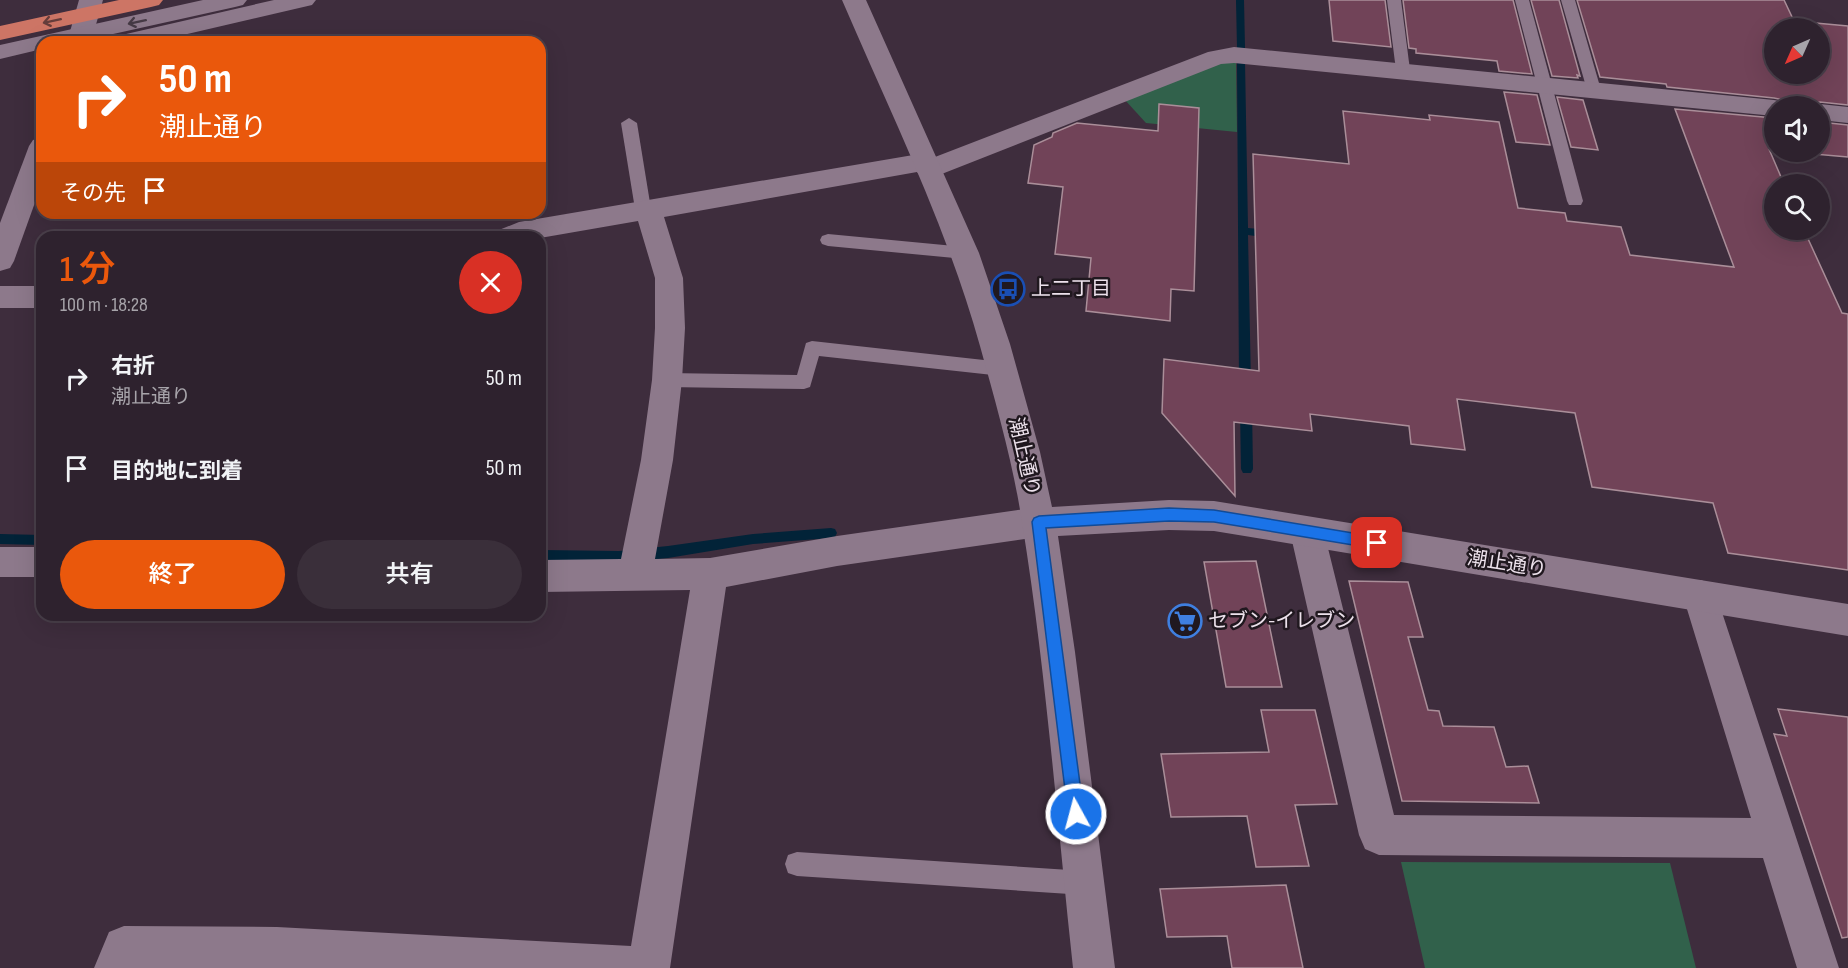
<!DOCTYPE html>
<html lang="ja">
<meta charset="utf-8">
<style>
:root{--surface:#2e222e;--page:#3a2f3a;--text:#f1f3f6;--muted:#a7a4aa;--line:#493f4a;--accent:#ea580c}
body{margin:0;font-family:"Sofia Sans Condensed","Noto Sans JP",sans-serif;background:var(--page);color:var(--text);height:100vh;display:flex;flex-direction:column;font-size:22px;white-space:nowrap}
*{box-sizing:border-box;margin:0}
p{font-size:20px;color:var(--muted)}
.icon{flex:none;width:33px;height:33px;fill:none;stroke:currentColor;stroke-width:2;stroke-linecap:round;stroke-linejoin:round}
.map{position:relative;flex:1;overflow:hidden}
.drawer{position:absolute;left:36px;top:231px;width:510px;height:390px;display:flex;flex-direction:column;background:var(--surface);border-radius:18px;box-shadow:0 6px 24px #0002,0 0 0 2px var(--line)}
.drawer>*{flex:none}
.banner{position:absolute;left:36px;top:36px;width:510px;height:183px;border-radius:18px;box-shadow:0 6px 24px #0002,0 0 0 2px var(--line);background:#ea580c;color:#fff;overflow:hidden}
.needle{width:39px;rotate:225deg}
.tools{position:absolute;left:1764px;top:18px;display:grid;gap:12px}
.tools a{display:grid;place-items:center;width:66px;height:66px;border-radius:50%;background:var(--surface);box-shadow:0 6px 24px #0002,0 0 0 2px var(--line);font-size:30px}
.pin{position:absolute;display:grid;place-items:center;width:51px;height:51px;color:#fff;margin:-26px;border-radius:12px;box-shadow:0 3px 9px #0006}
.me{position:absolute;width:66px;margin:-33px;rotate:353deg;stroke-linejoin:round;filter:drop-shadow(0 0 4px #0008)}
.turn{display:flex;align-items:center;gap:21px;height:126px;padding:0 24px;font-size:27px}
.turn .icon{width:78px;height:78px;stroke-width:2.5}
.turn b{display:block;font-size:42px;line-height:51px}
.then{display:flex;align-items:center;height:57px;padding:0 24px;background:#0003;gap:12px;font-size:22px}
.round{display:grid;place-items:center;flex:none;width:63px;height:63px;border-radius:32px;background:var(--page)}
.headline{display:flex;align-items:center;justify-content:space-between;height:102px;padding:0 24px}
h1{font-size:36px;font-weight:600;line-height:45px;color:var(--accent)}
.primary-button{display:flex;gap:12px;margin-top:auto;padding:12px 24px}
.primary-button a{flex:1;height:69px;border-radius:36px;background:var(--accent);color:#fff;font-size:24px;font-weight:600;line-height:69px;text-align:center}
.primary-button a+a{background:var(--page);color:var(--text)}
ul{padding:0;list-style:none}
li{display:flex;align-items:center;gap:18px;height:90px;padding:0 24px}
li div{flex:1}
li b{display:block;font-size:22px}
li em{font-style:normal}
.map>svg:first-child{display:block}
.green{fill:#31614b}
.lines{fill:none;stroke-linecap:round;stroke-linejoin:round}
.stream{fill:#022338;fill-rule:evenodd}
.building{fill:#714358;stroke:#aa8e99;stroke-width:1.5;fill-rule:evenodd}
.service{fill:#8d798b;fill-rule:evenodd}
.minor{fill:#8d798b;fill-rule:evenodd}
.tertiary{fill:#8d798b;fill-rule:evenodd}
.secondary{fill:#8d798b;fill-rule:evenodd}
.motorway{fill:#cd7565;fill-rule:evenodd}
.oneway{stroke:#653d3b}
.oneway2{stroke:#463a45}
.route{fill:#1a73e8;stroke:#114b97;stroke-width:1.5}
.labels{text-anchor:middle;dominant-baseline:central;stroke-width:5;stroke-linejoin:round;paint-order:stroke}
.poi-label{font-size:20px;fill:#ece1eb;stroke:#20181f;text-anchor:start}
.street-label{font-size:20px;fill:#ece1eb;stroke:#20181f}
</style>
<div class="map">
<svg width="1848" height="968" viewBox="0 0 1848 968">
<rect width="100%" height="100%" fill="#3e2d3d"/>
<g class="green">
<path d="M1225,60L1236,61L1237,132L1146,123L1125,100Z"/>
<path d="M1401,862L1670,863L1696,968H1425Z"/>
</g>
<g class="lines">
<g class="stream">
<path d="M1236,0H1244L1245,48L1241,51L1237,48Z"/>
<path d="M1241,59L1245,62L1248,228L1270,230L1275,234L1270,238L1248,235L1251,385L1245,389L1239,385L1237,62Z"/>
<path d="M1246,404L1252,409L1253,469L1251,473H1243L1241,469L1240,409Z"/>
<path d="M831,528L835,529L837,533L835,537L831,538L753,544L668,558L619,563L540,562V550L619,551L668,546L753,534Z"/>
<path d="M0,534L42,535V545L0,544Z"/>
</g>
</g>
<g class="building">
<path d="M1329,0H1385L1391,47L1333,41Z"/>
<path d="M1403,0H1513L1532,74L1499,71L1497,61L1416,53V49L1409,48Z"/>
<path d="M1531,0H1559L1580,76L1577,75L1578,78L1552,76Z"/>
<path d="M1577,0H1784L1794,21L1848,26V105L1820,102L1811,104L1809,106H1788L1783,100L1774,98L1667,87L1666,84L1600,77ZM1774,28H1820V74H1774Z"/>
<path d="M1504,92L1537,95L1550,145L1516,142Z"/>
<path d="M1557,97L1583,100L1598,150L1571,147Z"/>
<path d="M1159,104L1199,108L1194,291L1171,289L1170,321L1086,311L1091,258L1055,254L1063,187L1028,183L1034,145L1052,137L1053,133L1077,123L1158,131Z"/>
<path d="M1675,109L1774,118V150L1769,149L1784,184H1774V230H1804L1842,313L1848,314V570L1728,553L1713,503L1592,487L1575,413L1457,399L1465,450L1411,444L1409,426L1310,414L1312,431L1234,422L1235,496L1162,413L1164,359L1259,371L1253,154L1349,164L1343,111L1430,120L1429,115L1499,122L1518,208L1565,213L1567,221L1621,227L1630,255L1734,267Z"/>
<path d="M1820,122L1848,125V157L1791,152H1820Z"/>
<path d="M1256,561L1282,687H1226L1204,562Z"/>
<path d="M1349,581L1408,582L1423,637H1408L1428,710L1439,711L1443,726L1494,727L1506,767L1528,766L1539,803L1402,801Z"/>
<path d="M1778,709L1848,717V937L1842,938L1774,734L1787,736Z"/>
<path d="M1261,710H1315L1337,804L1295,805L1309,866L1256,867L1247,816L1171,817L1161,754L1269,752Z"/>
<path d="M1286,885L1303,968H1232L1227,936L1167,937L1160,889Z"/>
</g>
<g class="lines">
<g class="service">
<path d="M1387,0H1401L1410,70L1403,75L1396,70Z"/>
<path d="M1515,0H1529L1583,201L1581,205H1569L1567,201Z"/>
<path d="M1561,0H1575L1601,90L1599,93L1594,95L1587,90Z"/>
<path d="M629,118L637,123L651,209L649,213H637L635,209L621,123Z"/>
<path d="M828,234L965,247L971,249L973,253L971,257L965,259L828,246L822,244L820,240L822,236Z"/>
<path d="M812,341L1002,362L1008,364L1011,369L1008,374L1002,376L819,356L810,387L804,389L667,387L661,385L658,380L661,375L667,373L797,375L806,343Z"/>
<path d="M797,852L1085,871L1094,874L1097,883L1094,892L1085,895L797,876L788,873L785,864L788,855Z"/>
</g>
<g class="minor">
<path d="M274,0H316L312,5L153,42H109L113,37Z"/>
<path d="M1234,47L1774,100L1783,102L1786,106H1774V116L1234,63L1221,64L929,179L920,176L917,172L664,217L683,278L685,328L682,380L673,460L655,559L710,558L837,536L1039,507L1051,512L1056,522L1051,532L1039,537L837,566L726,587L670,968H94L109,932L124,926L277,927L631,946L690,590L540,592V560L621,559L641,460L652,380L655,328V278L638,221L540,238L495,237L499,230L519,222L925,153L935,157L1208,52Z"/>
<path d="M1820,104L1848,107V123L1820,120V106H1811Z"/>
<rect x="0" y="286" width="42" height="22"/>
<path d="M1307,517L1319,522L1324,532L1394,815L1751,818L1683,596L1689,585L1701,580L1713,585L1839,968H1797L1763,858L1379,855L1365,849L1359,835L1290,532L1295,522Z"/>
<rect x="0" y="547" width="42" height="30"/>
</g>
<g class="tertiary">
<path d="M79,0H103L91,42H67Z"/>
<path d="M842,0H866L979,253L1010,344L1040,452L1052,507L1169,500L1214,501L1848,604V636L1214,531L1169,530L1058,536L1075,652L1115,968H1073C1057,820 1046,670 1022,522C1013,463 996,404 980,346C947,227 891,114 842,0Z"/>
<path d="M42,137V183L14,261L10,268L0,271V223L29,146L33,140Z"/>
</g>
<path class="secondary" d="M203,0H247L243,5L235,7L77,42H42V49L0,59V45Z"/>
<path class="motorway" d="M119,0H163L159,5L151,7L0,40V26Z"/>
</g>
<defs><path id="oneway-shaft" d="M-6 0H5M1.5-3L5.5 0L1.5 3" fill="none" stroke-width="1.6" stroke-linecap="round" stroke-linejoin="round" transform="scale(1.5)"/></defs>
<use class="oneway" href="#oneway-shaft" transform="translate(52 21) rotate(168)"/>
<use class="oneway2" href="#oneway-shaft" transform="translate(137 22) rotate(168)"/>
<path class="route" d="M1169,508L1214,510L1377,537L1382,539L1384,543L1382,548L1377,549L1214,522L1169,521L1046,528L1084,814L1082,820L1076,822L1070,820L1068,814L1032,522L1034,518L1039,516Z"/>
<defs>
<symbol id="bus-ring" viewBox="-11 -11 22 22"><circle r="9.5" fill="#20181f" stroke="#1a4fb4" stroke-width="1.5"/><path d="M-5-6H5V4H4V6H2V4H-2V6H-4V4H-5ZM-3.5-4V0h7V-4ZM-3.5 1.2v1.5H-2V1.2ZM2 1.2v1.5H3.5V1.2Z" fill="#1a4fb4"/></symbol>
<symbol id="supermarket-ring" viewBox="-11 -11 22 22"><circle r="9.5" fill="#20181f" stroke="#3f7fe0" stroke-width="1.5"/><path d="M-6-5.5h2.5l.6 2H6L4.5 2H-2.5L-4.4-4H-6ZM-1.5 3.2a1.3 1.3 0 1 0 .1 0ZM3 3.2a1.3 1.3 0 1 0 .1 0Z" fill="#3f7fe0"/></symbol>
</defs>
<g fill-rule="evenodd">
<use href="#bus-ring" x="989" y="270" width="38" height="38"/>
<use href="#supermarket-ring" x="1166" y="602" width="38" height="38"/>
</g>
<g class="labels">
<g class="poi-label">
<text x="1031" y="289">上二丁目</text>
<text x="1208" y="621">セブン-イレブン</text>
</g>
<g class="street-label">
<text transform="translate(1024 457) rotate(77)">潮止通り</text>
<text transform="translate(1507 564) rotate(9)">潮止通り</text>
</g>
</g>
</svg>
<div class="tools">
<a><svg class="needle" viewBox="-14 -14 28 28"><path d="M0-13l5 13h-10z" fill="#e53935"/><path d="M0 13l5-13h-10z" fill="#a7a4aa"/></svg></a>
<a><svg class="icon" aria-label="sound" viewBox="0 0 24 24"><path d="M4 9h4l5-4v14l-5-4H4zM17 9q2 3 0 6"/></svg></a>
<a><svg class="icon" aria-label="search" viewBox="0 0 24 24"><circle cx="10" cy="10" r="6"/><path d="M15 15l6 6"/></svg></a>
</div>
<div class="pin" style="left:1377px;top:543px;background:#d93025"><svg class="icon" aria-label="arrive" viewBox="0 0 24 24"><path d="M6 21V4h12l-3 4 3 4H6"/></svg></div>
<svg class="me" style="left:1076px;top:814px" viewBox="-20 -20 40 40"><circle r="17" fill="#1a73e8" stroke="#fff" stroke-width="3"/><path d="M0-11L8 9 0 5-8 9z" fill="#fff"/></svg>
<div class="banner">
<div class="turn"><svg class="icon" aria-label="right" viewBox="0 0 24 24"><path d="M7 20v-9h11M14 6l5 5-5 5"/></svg><div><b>50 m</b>潮止通り</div></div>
<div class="then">その先<svg class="icon" aria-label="arrive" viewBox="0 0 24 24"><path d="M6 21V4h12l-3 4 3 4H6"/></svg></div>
</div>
<section class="drawer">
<div class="headline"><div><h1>1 分</h1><p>100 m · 18:28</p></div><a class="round" style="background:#d93025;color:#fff"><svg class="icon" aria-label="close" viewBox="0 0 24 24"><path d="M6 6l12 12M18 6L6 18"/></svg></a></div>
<ul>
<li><svg class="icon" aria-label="right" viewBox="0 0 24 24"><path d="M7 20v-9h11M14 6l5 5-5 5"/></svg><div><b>右折</b><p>潮止通り</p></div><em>50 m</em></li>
<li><svg class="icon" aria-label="arrive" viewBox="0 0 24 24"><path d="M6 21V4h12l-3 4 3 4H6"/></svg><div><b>目的地に到着</b></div><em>50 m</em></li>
</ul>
<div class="primary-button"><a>終了</a><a>共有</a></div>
</section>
</div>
